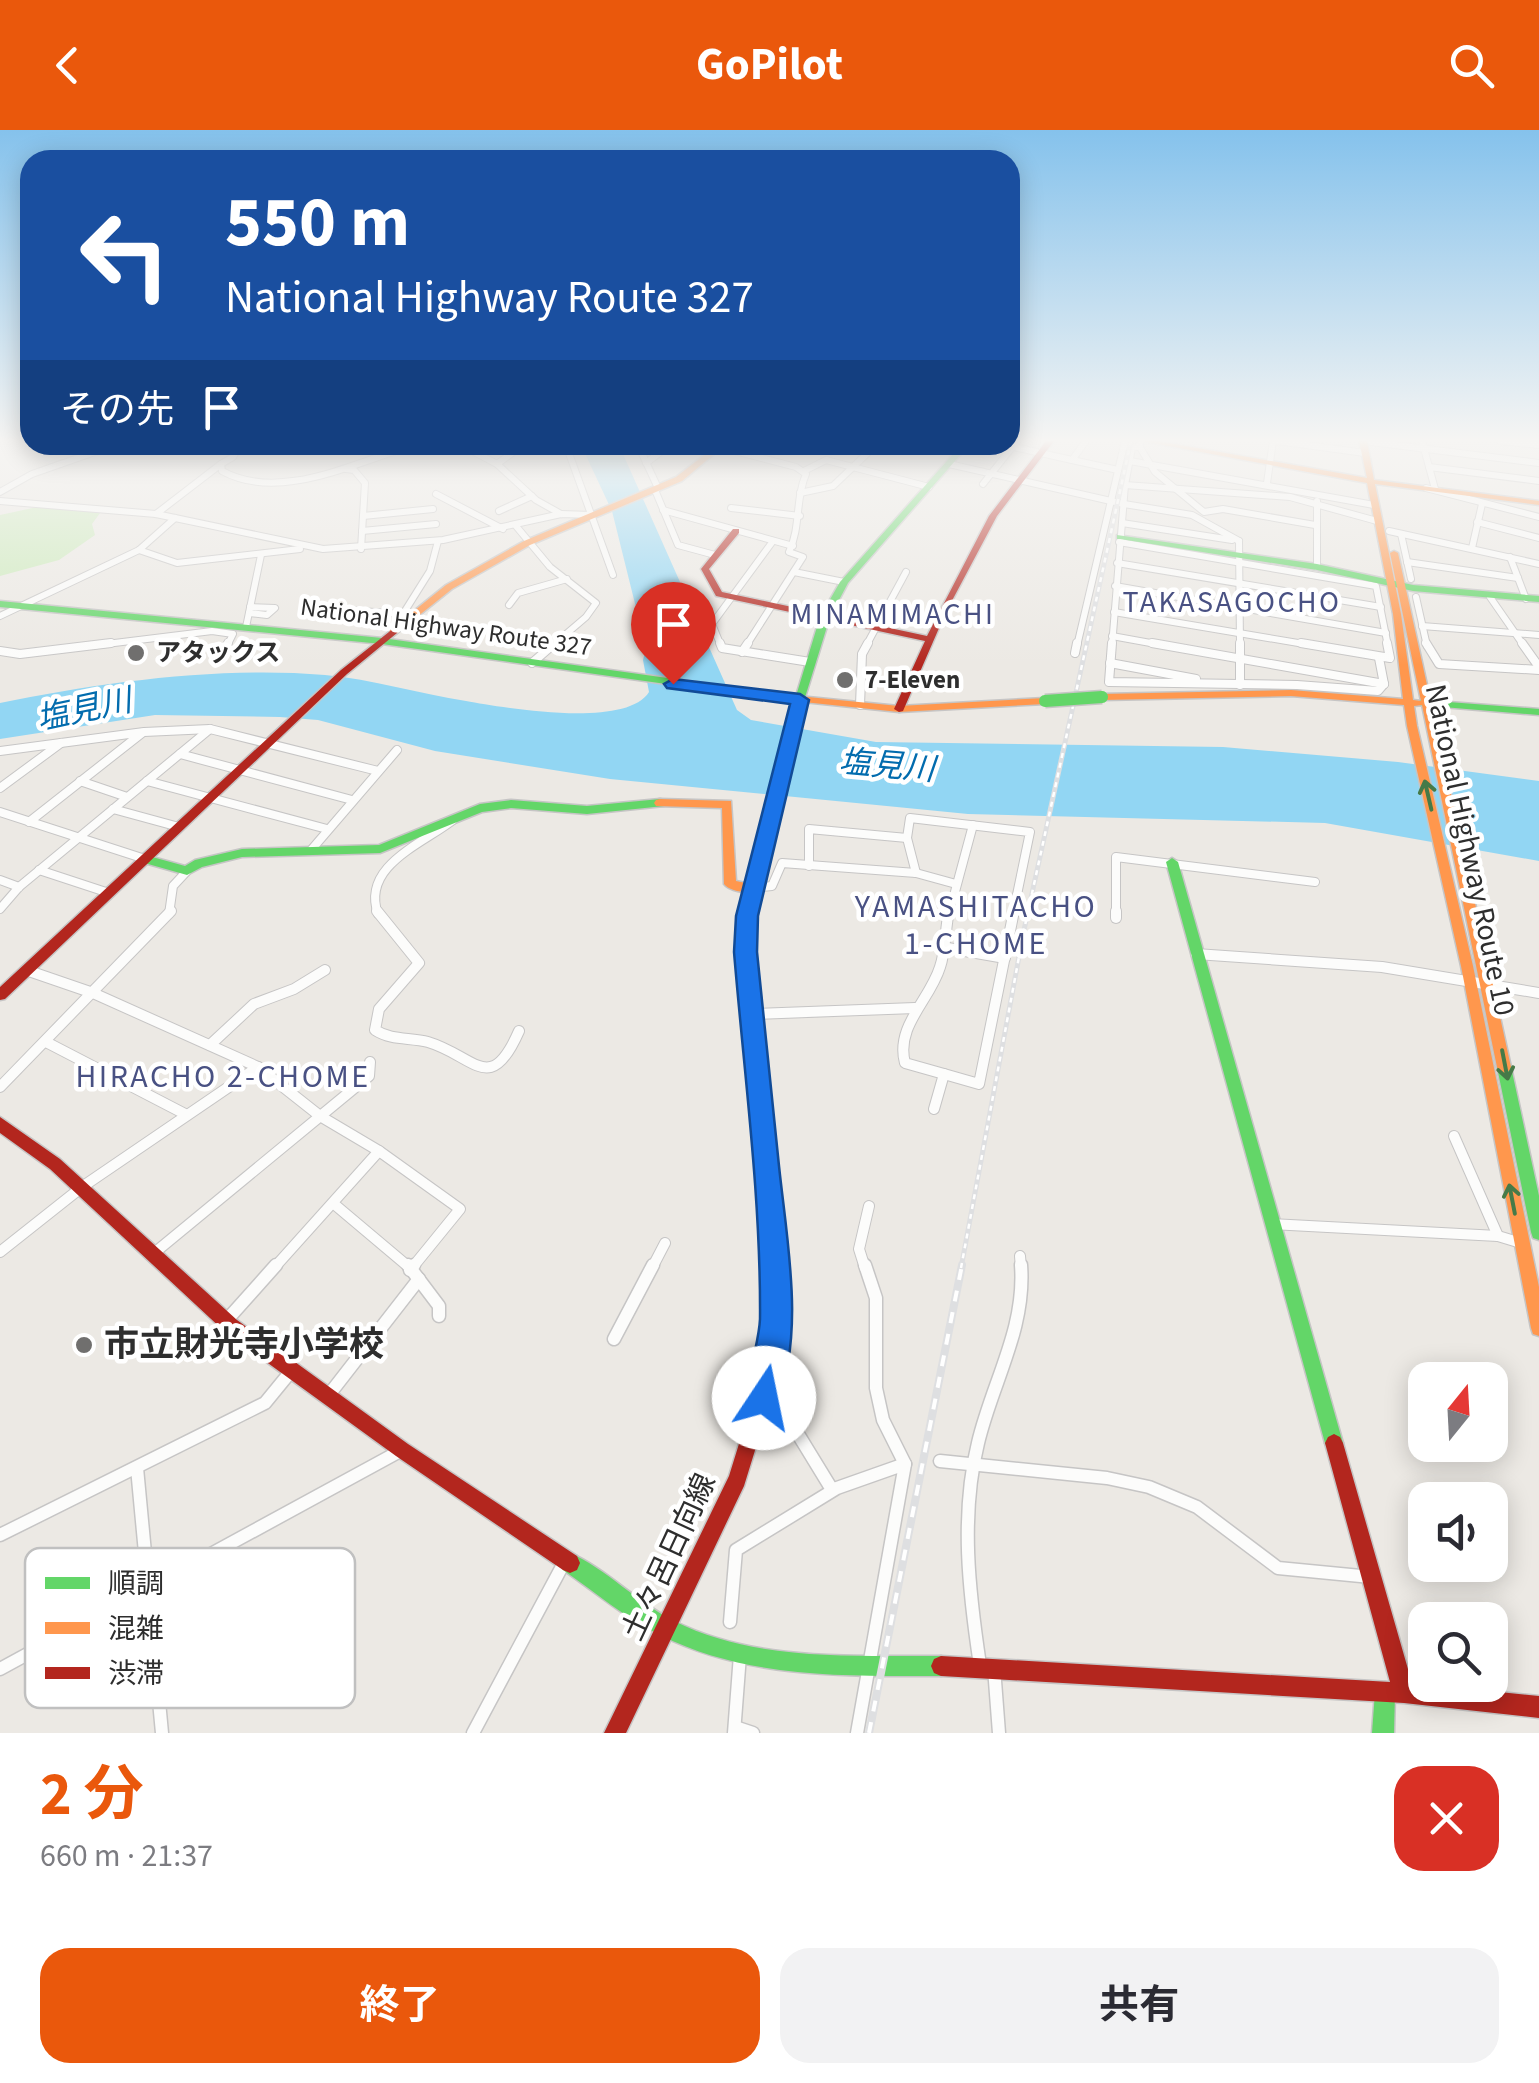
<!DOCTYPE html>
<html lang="ja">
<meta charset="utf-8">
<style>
:root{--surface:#fff;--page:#f2f2f3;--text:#2b2b33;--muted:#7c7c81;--accent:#ea580c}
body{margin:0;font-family:"Source Sans 3","Noto Sans JP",sans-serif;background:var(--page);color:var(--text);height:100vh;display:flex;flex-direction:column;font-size:38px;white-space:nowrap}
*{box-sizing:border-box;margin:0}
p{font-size:32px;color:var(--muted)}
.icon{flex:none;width:55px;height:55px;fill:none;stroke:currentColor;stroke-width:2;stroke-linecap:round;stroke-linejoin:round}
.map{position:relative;height:1603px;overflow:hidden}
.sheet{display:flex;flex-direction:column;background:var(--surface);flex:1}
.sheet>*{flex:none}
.banner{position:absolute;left:20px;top:20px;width:1000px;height:305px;border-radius:30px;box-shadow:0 5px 25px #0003;background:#1a4fa0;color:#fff;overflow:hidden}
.needle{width:65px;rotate:18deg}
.fabs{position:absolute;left:1408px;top:1232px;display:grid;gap:20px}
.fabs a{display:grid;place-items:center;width:100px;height:100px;border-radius:20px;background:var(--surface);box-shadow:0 5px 25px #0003;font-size:50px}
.pin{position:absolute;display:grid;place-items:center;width:85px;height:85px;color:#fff;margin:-102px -42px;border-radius:50% 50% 50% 0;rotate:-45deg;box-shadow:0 0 10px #0007}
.pin .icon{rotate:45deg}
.me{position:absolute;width:110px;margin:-55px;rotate:11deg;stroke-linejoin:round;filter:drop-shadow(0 0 8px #0008)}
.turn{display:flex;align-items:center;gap:35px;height:210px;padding:0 40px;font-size:45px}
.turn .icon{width:130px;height:130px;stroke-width:2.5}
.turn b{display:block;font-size:70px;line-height:85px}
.then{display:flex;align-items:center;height:95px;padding:0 40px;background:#0003;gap:20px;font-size:38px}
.round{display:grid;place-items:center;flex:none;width:105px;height:105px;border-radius:30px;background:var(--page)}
.head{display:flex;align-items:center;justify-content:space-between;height:170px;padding:0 40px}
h1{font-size:60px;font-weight:700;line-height:75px;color:var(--accent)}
.primary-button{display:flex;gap:20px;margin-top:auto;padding:20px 40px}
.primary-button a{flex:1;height:115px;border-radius:30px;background:var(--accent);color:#fff;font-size:40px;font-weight:700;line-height:115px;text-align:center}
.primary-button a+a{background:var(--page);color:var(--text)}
header{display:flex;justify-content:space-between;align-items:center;height:130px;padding:0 40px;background:var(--accent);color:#fff;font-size:45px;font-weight:700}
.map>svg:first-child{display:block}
.green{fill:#cceabb}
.water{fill:#92d6f3}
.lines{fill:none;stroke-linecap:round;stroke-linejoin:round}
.street-far3-casing{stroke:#c6c5c5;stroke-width:8}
.street-far2-casing{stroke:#c6c5c5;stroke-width:10}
.street-far1-casing{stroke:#c6c5c5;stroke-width:12}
.street-casing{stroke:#c6c5c5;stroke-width:15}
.fast-casing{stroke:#c6c5c5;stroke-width:3}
.slow-casing{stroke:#c6c5c5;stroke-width:3}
.jam-casing{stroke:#c6c5c5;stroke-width:3}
.street-far3{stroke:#fcfcfb;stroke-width:6}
.street-far2{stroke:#fcfcfb;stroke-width:8}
.street-far1{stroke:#fcfcfb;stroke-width:10}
.street{stroke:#fcfcfb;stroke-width:12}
.fast{fill:#63d668;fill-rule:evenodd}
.slow{fill:#ff974d;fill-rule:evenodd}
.jam{fill:#b3261e;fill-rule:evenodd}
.rail-far1-casing{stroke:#dedfe1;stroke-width:5}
.rail-casing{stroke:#dedfe1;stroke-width:8}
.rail-far1{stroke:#fff;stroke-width:2.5;stroke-dasharray:5;stroke-linecap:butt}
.rail{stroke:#fff;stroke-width:4;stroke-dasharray:11;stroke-linecap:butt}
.fast-bridge-casing{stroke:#c6c5c4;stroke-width:15;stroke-linecap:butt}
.fast-bridge{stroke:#63d668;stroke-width:12}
.oneway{stroke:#467a48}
.route{fill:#1a73e8;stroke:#114b97;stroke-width:2.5}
.poi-dot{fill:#706f6e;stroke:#fff;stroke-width:4}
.labels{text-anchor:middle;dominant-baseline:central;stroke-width:9;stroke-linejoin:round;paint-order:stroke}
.far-street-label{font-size:25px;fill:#2e2e2e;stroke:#fff}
.far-poi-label{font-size:25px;font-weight:bold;fill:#2e2e2e;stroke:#fff;text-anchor:start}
.far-quarter-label{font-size:30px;letter-spacing:2.5px;fill:#495183;stroke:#fff}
.street-label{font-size:30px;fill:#2e2e2e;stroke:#fff}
.water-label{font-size:32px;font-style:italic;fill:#026cae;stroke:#fff}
.neighbourhood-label{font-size:32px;letter-spacing:2.5px;fill:#495183;stroke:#fff}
.near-poi-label{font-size:35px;font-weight:bold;fill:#2e2e2e;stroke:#fff;text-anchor:start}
.key{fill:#fff;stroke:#c0c0c0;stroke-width:2.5}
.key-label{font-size:28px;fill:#2e2e2e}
</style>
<header><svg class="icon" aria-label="back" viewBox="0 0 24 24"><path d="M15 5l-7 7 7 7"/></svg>GoPilot<svg class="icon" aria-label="search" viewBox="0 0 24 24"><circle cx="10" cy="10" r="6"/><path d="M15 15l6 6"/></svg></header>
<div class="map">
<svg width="1539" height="1603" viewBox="0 0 1539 1603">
<rect width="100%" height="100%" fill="#ece9e4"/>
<path class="green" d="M42,376L100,383L92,394L95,405L59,430L0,446V385Z"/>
<path class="water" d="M581,315H619L737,580L751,590L876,612L1223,617L1398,632L1539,651V731L1325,693L968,684L610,649L435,621L318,590L280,587L155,585L0,609V573C102,552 221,536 325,545C372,549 420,564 466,571C505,578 626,599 649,562L643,530L646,518L612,381Z"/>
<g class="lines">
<defs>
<g id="street-far3">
<path d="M1141,311L1139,316L1155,342L1204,382L1223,379L1315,395"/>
<path d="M1277,311L1365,323"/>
<path d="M1422,311L1435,359"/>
<path d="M1500,311L1539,315"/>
<path d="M1371,312L1539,333"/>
<path d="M240,315L233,327L221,334L222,341C281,373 356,331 416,315"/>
<path d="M350,315L384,324"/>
<path d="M461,315L497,334L536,370L561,384"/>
<path d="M566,315L613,445"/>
<path d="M638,315L658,358"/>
<path d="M1005,315L1072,330L1086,311"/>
<path d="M719,317L796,337L806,344C795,369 801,397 789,422L803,427L746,516"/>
<path d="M1072,330L1118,340"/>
<path d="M1130,331L1374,375"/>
<path d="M646,333L670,315"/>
<path d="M497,334L523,315"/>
<path d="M949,334L1124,374L1192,385L1239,411"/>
<path d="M1429,337L1539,351"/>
<path d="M346,339L354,340L365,353L361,419"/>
<path d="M804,341L826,330L929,357"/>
<path d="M1267,353L1273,311"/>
<path d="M983,354L1017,311"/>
<path d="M1125,355L1132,318L1139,316"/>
<path d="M1426,358L1539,387"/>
<path d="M655,360L678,415L715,425"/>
<path d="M0,362L32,344L115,315"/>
<path d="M800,363L833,356L876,315"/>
<path d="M436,364L503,399"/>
<path d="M0,371L156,384L323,419L443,410L561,384L592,385"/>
<path d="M1317,371V437"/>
<path d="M731,378L800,386"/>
<path d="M663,380L793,416"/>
<path d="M499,381L532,366"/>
<path d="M156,384L221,334"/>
<path d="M363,386L433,379"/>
<path d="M1477,392L1539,408"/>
<path d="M1122,393L1232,410"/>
<path d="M516,396L550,437L596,473L586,487L552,516"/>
<path d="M362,401L436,394"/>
<path d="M1389,401L1539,434"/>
<path d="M1401,404L1411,449"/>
<path d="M1239,411L1240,516"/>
<path d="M1119,412L1376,456L1388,516"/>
<path d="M1472,418L1482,374"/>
<path d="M139,420L177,433L300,419"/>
<path d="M1510,427L1526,469"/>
<path d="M1407,432L1518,448"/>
<path d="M1117,433L1381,477"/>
<path d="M794,442L844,452"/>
<path d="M1115,456L1386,503"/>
<path d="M1416,467L1427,516"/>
<path d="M1490,467L1524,516"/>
<path d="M509,475L518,463L567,449"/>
<path d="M347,480L403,484"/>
<path d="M1114,482L1316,516"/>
<path d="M249,483L267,485L275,478L250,477"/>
<path d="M0,486L139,420L175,388"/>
<path d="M412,486L403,484L430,441L438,411"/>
<path d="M1422,496L1539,505"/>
<path d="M246,497L261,425"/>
<path d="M1112,506L1167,516"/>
<path d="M90,516L212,501L233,504L227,516"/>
<path d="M721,516L712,494L773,411"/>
<path d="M866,516L906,442"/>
<path d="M1077,516L1125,311"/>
<path d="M1112,516L1125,355L1290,367L1377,391"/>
</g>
<g id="street-far2">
<path d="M720,513L722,518L810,532"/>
<path d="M1112,513L1109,552L1297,555L1378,561L1384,554"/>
<path d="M1152,513L1384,554"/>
<path d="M1240,513V555"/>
<path d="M1301,513L1390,528L1387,513"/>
<path d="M1426,513L1439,534L1539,540"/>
<path d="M1522,513L1539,537"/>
<path d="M0,521L20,524L111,513"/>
<path d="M742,522L748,513"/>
<path d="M1075,523L1077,513"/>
<path d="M221,528L228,513"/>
<path d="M1379,528L1384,554"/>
<path d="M532,533L555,513"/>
<path d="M1110,533L1196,549"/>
<path d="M860,575L862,524L868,513"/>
<path d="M0,621L144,602L210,599L378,641"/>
<path d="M180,624L352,670"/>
<path d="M80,651L127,667"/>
<path d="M147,651L327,699"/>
<path d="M0,658L61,613"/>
<path d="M113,679L179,697"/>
<path d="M0,682L145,729"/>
<path d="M29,692L142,603"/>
<path d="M312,719L397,620"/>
<path d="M809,736V699L907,708"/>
<path d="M39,740L109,763"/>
<path d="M916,743L907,708L910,688L1030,702L1013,784"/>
<path d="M0,750L19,757"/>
<path d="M751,758L772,756L782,733L916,743L956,754"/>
<path d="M0,779L19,757L210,599"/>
<path d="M169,784L173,756L187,741"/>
<path d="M378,784C361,736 422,714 453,690"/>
<path d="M949,784L973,695"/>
<path d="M1116,784V727L1315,752"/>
</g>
<g id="street-far1">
<path d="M377,781L419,833L379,879L375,900C392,911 410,907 428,912C475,926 490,967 519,901"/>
<path d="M1116,781V788"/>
<path d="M942,817L1005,828"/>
<path d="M1196,824L1382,837L1539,863"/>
<path d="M26,840L93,863L258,937L320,986L379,1021L460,1079L412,1138"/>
<path d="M752,884L915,878"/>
<path d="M46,912L185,984"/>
<path d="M210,915L254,874L294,859L325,840"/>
<path d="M944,944L979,954L1014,781"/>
<path d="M0,957L171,781"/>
<path d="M934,979L944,944L905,933C895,896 930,870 940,837C946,820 945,799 949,781"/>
<path d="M1454,1006L1498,1106"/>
<path d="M334,1074L410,1138"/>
<path d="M1271,1094L1498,1106L1521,1113"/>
<path d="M0,1122L82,1057L258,937"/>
<path d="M153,1124L369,946L370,932"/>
<path d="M1020,1126L1021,1138"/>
<path d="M274,1138L379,1021"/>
<path d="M652,1138L665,1113"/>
<path d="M865,1138L859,1119L869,1076"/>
</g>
<g id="street">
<path d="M408,1135L439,1176V1186"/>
<path d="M410,1140L414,1135"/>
<path d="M226,1191L276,1135"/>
<path d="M614,1209L653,1135"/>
<path d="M328,1266L419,1149"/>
<path d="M761,1279L790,1291L831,1358"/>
<path d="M940,1331L1107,1348L1149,1357L1197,1377L1278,1438L1371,1447"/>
<path d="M137,1338L162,1603"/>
<path d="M0,1405L265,1273L292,1240"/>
<path d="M730,1492L736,1420L837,1358L905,1334"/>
<path d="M980,1535C969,1462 960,1386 978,1313C992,1253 1026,1199 1021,1135"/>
<path d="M994,1538L999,1603"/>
<path d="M0,1539L402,1320"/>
<path d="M735,1597L753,1603"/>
<path d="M473,1603L565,1431"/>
<path d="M734,1603L740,1525"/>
<path d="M857,1603L905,1334L883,1290L876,1258V1168L865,1135"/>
</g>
<g id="fast">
<path d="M961,315H969L848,453L830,487L802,577L757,758L755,781L749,786L743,781L745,758L794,572L382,514L0,477V471L382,508L796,566L820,487L840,452Z"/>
<path d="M1117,405L1317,434L1413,455L1539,466V472L1413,461L1317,440L1120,409H1117Z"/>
<path d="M1423,570L1539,579V585L1419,575V571Z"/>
<path d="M660,669L664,670L666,673L664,676L587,684L511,678L482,682L380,723L242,727L202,737L187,745L141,732L139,729L145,725L185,736L195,730L242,719L379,715L480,674L511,670L587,676Z"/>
<path d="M1172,728L1178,732L1343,1313L1340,1319L1334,1322L1328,1319L1325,1313L1166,732Z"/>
<path d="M1504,931L1509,933L1511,937L1539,1066V1110L1533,1108L1531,1102L1497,937L1499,933Z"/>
<path d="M570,1423C605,1438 638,1473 674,1491C756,1532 852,1525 941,1526L948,1529L951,1536L948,1543L941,1546C845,1546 748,1549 660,1505C625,1488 595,1462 563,1440L560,1433L563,1426Z"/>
<path d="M1385,1552L1392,1555L1395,1562L1394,1603H1372L1375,1562L1378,1555Z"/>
</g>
<g id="slow">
<path d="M1142,311H1158L1367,348L1359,311H1367L1374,350L1539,371V375L1375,354L1401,484L1413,570L1421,571L1390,423L1394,421L1398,423L1511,937L1509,941L1504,943L1499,941L1497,937L1422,575L1414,576L1417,596L1473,836L1539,1157V1206L1533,1204L1531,1198L1461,836L1407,596L1404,575L1291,566L1102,570L1097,567L1102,564L1291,560L1403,569L1393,484L1367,353Z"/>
<path d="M717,315H725L682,351L530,415L452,459L397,503H391L389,501L446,455L524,411L676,347Z"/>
<path d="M798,566L899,576L1045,568L1050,571L1045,574L899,582L794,571L793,569Z"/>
<path d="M660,669L731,671L736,751L755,755L757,758L755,761C747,764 729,761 724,754L722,678L656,676L654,673L656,670Z"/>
</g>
<g id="jam">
<path d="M1046,311H1054L997,386L946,482L903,581L899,582L894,579L925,511L716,466L701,439L733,399H739V403L709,439L722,462L927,506L989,386Z"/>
<path d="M394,498L397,499V503L347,544L5,869L0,870V857L341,540Z"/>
<path d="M749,776L755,781L751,821L783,1144L784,1208L778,1246L744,1356L626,1603H604L729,1346L760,1246L766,1208L767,1144L739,821L743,781Z"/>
<path d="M0,987L60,1029L237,1190L408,1314L577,1426L580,1433L577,1440L570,1443L563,1440L396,1326L225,1202L50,1039L0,1003Z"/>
<path d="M1334,1304L1340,1307L1343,1313L1412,1553L1539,1566V1588L1404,1573L941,1546L934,1543L931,1536L934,1529L941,1526L1390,1552L1325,1313L1328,1307Z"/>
</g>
</defs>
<use href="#street-far3" class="street-far3-casing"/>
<use href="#street-far2" class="street-far2-casing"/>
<use href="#street-far1" class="street-far1-casing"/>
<use href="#street" class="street-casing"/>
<use href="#fast" class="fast-casing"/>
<use href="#slow" class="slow-casing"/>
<use href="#jam" class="jam-casing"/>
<use href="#street-far3" class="street-far3"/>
<use href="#street-far2" class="street-far2"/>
<use href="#street-far1" class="street-far1"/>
<use href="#street" class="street"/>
<use href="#fast" class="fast"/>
<use href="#slow" class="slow"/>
<use href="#jam" class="jam"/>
<defs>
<path id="rail-far1" d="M961,1138L1024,800L1131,311"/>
<path id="rail" d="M869,1603L962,1135"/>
</defs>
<use href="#rail-far1" class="rail-far1-casing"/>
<use href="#rail" class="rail-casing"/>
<use href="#rail-far1" class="rail-far1"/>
<use href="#rail" class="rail"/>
<defs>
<path id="fast-bridge" d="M1045,571L1102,567"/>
</defs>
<use href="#fast-bridge" class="fast-bridge-casing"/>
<use href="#fast-bridge" class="fast-bridge"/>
</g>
<defs><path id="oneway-shaft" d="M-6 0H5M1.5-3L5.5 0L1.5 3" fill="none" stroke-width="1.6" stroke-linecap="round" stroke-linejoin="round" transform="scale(2.5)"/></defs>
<g class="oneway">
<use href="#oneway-shaft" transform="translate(1428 665) rotate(-103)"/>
<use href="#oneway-shaft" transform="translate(1505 935) rotate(79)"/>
<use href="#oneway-shaft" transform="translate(1512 1069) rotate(-101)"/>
</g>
<linearGradient id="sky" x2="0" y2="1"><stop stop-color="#85c2ec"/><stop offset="0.58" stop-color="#f6f5f3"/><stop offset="1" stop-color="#f6f5f3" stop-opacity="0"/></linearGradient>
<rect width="1539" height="535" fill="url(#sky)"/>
<path class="route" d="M673,549L800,564L809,570L758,786L757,822C764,893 772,964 779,1036C787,1113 806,1205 775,1279L764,1284L753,1279C742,1254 759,1217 760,1189C761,1067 744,943 734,822L736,786L790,574L667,558L664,554Z"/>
<g class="poi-dot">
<circle cx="136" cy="523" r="10"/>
<circle cx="845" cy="550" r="10"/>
<circle cx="84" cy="1215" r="10"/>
</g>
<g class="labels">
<g class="far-street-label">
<text transform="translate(446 497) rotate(8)">National Highway Route 327</text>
</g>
<g class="far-poi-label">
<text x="156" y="523">アタックス</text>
<text x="865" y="550">7-Eleven</text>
</g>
<g class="far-quarter-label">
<text x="1232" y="472">TAKASAGOCHO</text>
<text x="893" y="484">MINAMIMACHI</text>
</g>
<g class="street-label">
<text transform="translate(1470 720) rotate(78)">National Highway Route 10</text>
<text transform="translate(669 1427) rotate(-65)">土々呂日向線</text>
</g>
<g class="water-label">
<text transform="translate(84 580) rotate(-12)">塩見川</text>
<text transform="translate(887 636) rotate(5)">塩見川</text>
</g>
<g class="neighbourhood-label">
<text x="976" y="777">YAMASHITACHO<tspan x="976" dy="37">1-CHOME</tspan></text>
<text x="223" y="947">HIRACHO 2-CHOME</text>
</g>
<g class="near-poi-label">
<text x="104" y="1215">市立財光寺小学校</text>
</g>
</g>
<rect x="25" y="1418" width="330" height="160" rx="15" class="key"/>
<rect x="45" y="1447" width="45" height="12" fill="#63d668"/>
<rect x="45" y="1492" width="45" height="12" fill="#ff974d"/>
<rect x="45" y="1537" width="45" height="12" fill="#b3261e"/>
<g class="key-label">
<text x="108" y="1463">順調</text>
<text x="108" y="1508">混雑</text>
<text x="108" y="1553">渋滞</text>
</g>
</svg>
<div class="fabs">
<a><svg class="needle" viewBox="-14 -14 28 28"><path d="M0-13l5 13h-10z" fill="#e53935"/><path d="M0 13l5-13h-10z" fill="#7c7c81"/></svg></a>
<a><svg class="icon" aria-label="sound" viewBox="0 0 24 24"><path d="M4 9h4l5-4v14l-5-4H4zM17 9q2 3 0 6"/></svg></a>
<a><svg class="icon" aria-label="search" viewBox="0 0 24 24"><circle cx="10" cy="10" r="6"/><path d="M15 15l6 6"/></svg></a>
</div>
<div class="pin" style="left:673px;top:554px;background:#d93025"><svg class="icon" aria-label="arrive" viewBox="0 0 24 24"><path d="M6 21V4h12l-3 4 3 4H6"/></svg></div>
<svg class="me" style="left:764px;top:1268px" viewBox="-20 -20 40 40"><circle r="19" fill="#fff"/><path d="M0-13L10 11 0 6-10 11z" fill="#1a73e8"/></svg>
<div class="banner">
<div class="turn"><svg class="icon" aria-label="left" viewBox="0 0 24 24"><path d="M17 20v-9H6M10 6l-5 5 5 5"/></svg><div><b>550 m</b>National Highway Route 327</div></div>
<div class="then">その先<svg class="icon" aria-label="arrive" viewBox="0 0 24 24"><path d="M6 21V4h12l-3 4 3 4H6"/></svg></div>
</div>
</div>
<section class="sheet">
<div class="head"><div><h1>2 分</h1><p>660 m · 21:37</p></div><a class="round" style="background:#d93025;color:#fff"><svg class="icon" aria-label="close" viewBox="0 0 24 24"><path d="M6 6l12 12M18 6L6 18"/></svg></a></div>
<div class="primary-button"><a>終了</a><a>共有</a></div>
</section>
